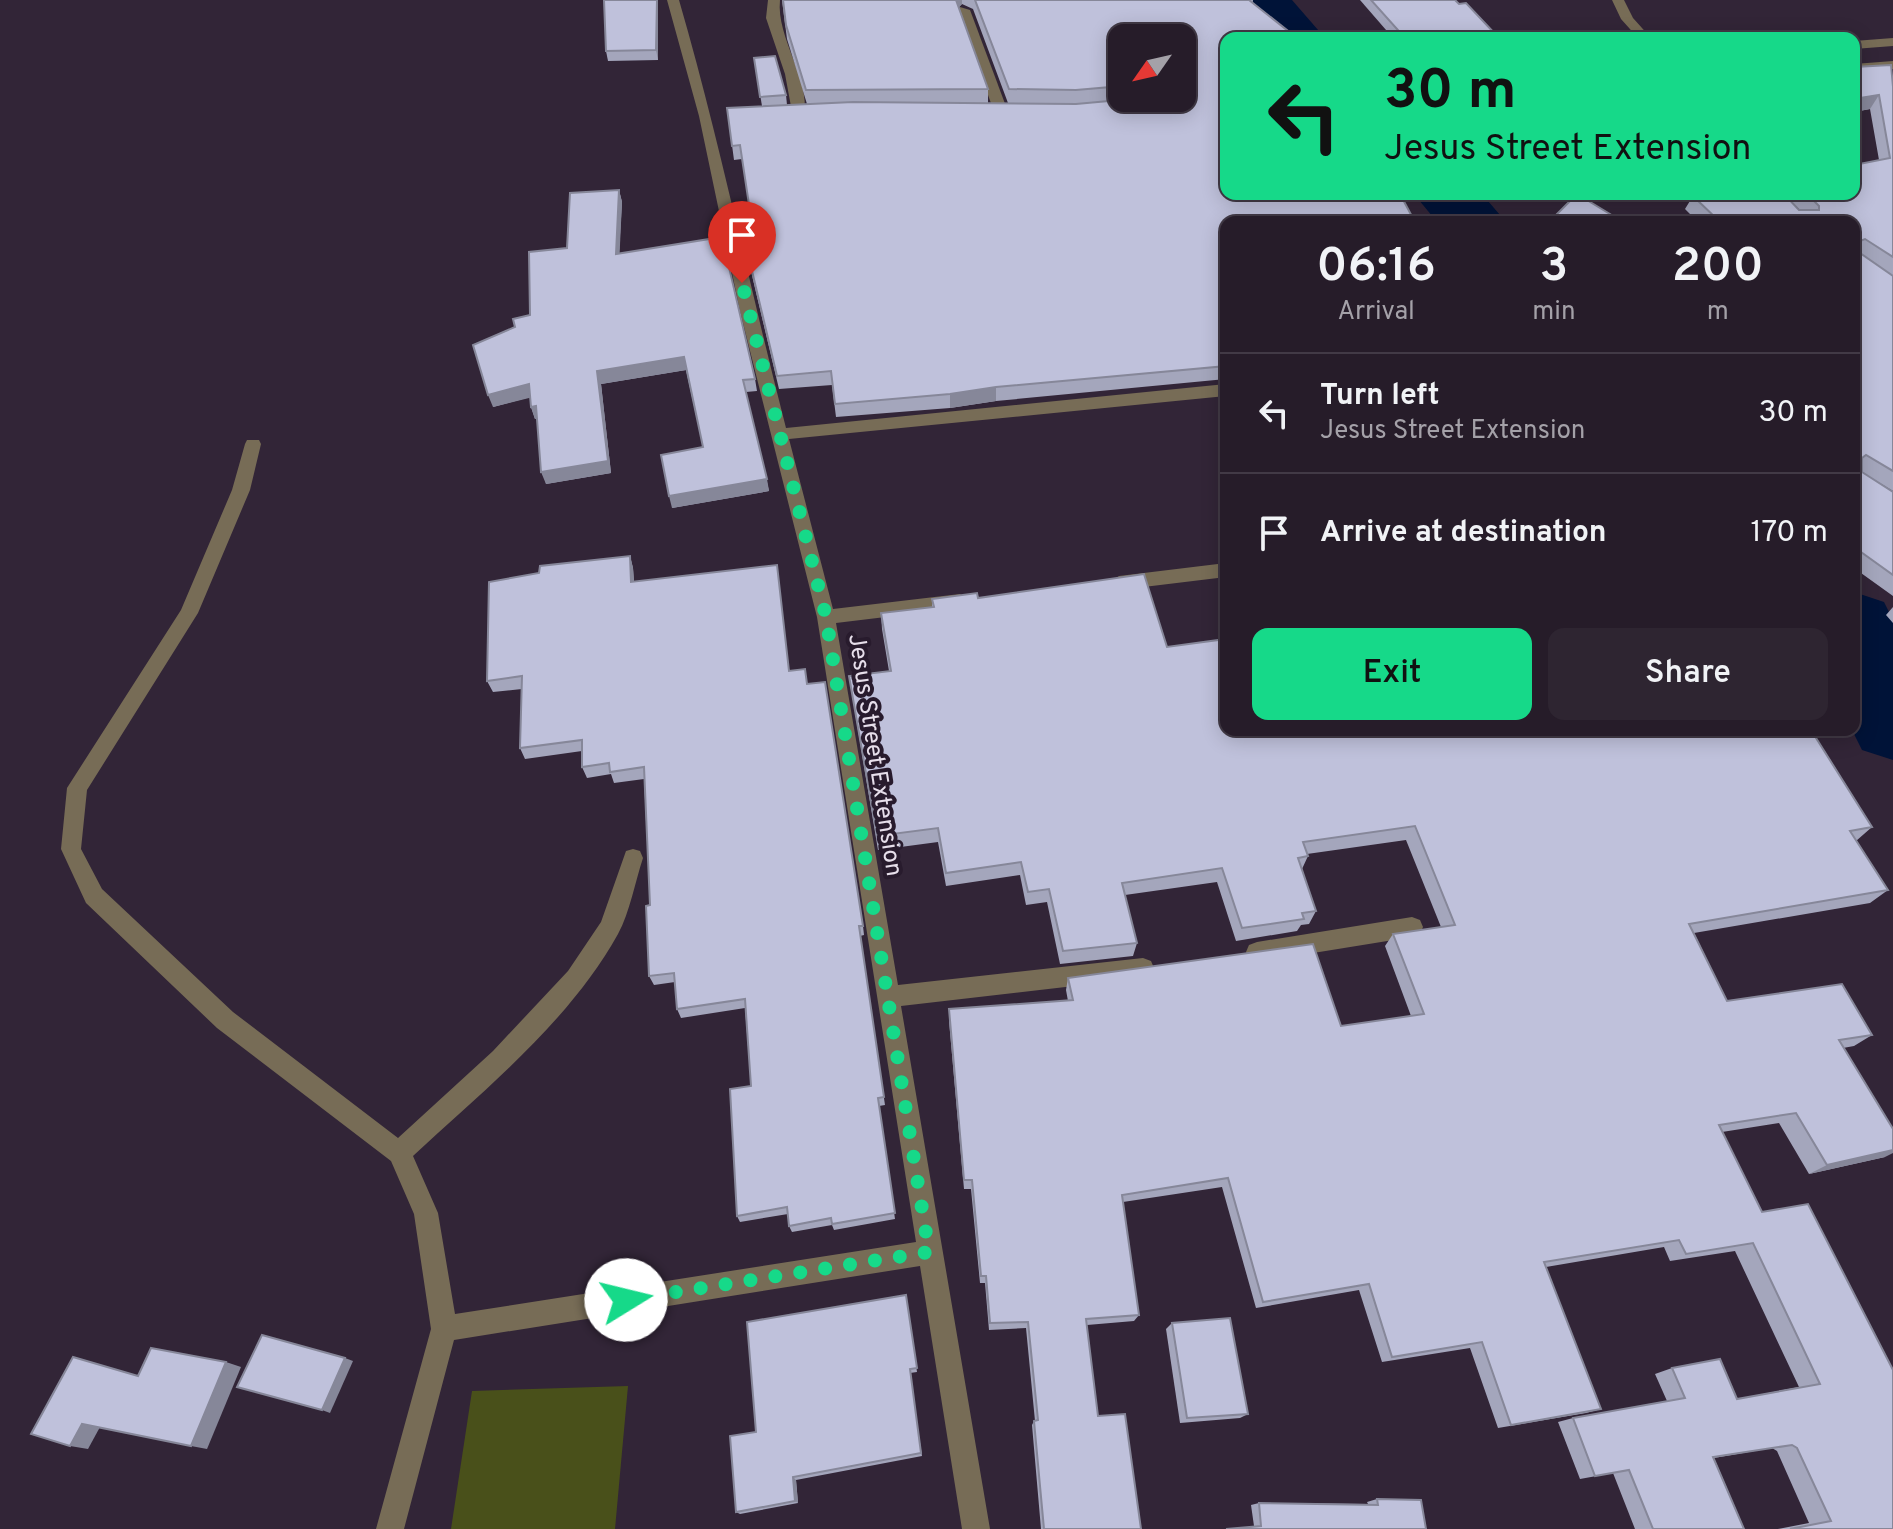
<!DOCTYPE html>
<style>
:root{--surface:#261c29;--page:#2e2531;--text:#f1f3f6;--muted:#a4a1a8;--line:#423a46;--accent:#16d989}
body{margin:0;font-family:Overpass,sans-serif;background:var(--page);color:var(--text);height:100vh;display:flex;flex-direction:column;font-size:30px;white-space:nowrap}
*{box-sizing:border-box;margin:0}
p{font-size:26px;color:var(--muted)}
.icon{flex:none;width:44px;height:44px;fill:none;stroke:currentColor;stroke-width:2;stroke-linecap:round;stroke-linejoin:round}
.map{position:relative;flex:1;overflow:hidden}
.drawer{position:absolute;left:1220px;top:216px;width:640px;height:520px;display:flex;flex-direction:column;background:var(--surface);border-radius:16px;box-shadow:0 4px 20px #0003,0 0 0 2px var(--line)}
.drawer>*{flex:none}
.banner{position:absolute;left:1220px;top:32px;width:640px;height:168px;border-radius:16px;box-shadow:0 4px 20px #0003,0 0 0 2px var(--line);background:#16d989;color:#111;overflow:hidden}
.needle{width:52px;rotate:236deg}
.fabs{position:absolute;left:1108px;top:24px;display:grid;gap:16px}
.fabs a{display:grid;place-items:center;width:88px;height:88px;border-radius:16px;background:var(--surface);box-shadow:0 4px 20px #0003,0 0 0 2px var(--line);font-size:40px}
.pin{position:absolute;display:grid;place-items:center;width:68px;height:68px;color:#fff;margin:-82px -34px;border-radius:50% 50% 50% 0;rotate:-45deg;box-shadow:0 0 8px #0007}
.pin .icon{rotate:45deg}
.me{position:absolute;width:88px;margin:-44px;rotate:81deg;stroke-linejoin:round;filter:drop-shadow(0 0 6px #0008)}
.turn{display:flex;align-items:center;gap:28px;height:168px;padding:0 32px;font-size:36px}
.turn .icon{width:104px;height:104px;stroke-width:2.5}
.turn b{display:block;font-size:56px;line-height:68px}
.eta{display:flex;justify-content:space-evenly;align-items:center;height:136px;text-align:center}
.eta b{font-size:48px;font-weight:600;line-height:56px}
.button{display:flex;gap:16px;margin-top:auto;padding:16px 32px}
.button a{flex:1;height:92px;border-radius:16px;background:var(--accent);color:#111;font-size:32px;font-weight:600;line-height:92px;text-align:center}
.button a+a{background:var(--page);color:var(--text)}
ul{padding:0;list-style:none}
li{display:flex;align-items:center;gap:24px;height:120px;padding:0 32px;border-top:2px solid var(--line)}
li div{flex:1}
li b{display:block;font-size:30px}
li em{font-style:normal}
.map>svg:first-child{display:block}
.green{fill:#49501a}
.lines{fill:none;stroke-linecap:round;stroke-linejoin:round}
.river{fill:#001338;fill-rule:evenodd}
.minor{fill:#776c56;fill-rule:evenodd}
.wall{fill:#a4a6bc;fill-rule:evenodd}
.shaded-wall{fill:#868799}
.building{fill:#bfc1db;stroke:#868799;stroke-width:2}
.route{stroke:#16d989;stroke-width:14;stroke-dasharray:0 25.2}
.labels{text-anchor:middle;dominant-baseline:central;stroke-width:8;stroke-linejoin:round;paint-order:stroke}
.street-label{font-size:24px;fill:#e7dfeb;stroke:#281b2d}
</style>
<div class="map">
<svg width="1893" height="1529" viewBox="0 0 1893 1529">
<rect width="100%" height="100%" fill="#322537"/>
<path class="green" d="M628,1386L615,1529H451L472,1391Z"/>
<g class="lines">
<g class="river">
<path d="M1233,0H1292L1325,38H1266Z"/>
<path d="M1414,194H1482L1506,222H1437Z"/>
<path d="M1854,592L1884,602L1893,620V760L1862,750L1852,730Z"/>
</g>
<g class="minor">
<path d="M667,0H679C720,141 749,285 786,428L1226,384V396L789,439L833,609L960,594L969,601L960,608L836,623L898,985L1143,958L1151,961L1154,968L1151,975L1143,978L901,1006L990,1529H962L920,1266L454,1340L404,1529H376L431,1329L414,1214L391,1161L217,1028L86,903L61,849L67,788L181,610L232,490L245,444L247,440H259L261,444L250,490L198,613L87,790L81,849L102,889L233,1012L398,1138L493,1051L568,971L601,922L626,851L633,849L640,851L643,858C635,882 630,912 618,934C569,1022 485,1089 413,1156L438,1213L455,1314L916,1242L817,617L740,311L699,116Z"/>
<path d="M768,0H780C776,38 811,80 804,115L792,112L785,74L766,18Z"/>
<path d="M1612,0H1624L1633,18L1651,38H1638L1621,19Z"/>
<path d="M960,7L970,10L1007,109L1005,112L993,109L958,10Z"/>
<path d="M1893,38V46L1854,49V41Z"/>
<path d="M1893,61V69L1854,72V64Z"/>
<path d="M1226,563V577L1119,590L1110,583L1119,576Z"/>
<path d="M1412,917L1420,920L1423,927L1420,934L1412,937L1257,962L1249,959L1246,952L1249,945L1257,942Z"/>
</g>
</g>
<g class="wall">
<path d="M658,0V60L608,61L606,51Z"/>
<path d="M782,0H1253L1226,222V379L996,401L950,408L836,417L832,385L779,389L745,246L743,233L753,231L742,159L734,160L727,108L807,104L787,39ZM962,4L973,9L1008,103L1075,104L1138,98H1122V38H1182V98L1076,104L988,103V89L959,7Z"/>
<path d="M1360,0H1455L1499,38H1393Z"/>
<path d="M754,58L786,95L787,105L762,106Z"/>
<path d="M1854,67L1893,87V491L1868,476L1893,492V596L1854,568V222H1698L1685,209L1693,196L1800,210L1784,194H1854L1879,160L1870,109L1854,112Z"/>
<path d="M619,190L622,202L619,253L755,379L757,391L746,392L769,491L672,508L703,447L686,370L601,384L611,473L546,484L537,419H535L531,407L530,397L493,407L515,327L530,315L567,248Z"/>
<path d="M630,556L633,568L634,582L790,671L807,684L863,926L864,935L860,936L885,1105L879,1106L895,1219L834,1230L832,1225L792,1232L789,1226L788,1214L740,1222L737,1216L751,1086L745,1008L681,1018L677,1009L675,982L654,985L649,976L650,905L644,779L614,783L611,774L587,778L582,767V751L525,759L520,748L522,689L493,692L487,681Z"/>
<path d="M978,598L1167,647L1226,730L1872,827L1856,841L1888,890L1870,903L1694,933L1727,1001L1872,1035L1854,1046L1843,1048L1885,1157L1809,1174L1779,1123L1722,1132L1893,1529H1778L1809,1523L1777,1451L1772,1448L1714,1458L1744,1529H1635L1613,1473L1580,1479L1558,1422L1573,1418L1667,1401L1655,1374L1672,1368L1737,1399L1799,1387L1735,1251L1670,1261L1664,1247L1546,1267L1601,1409L1586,1413L1498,1428L1470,1348L1382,1362L1359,1290L1256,1308L1222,1187L1123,1202L1139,1315L1134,1321L1087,1325L1098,1416L1141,1529H1041L1032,1425L1034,1421H1035L1026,1328L989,1330L985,1283H980L971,1189H964L949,1021V1009L1068,1001L1066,990L1068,978L1341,1026L1411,1016L1385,946L1393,934L1441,927L1406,840L1307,854L1308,856L1302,869L1316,911L1309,924L1301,925L1297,931L1236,941L1217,882L1125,895L1137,943L1133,956L1060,964L1047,902L1026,905L1020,875L946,886L938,842L878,850L849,676L889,671L882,629L881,613L932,607V599Z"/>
<path d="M1893,607V623L1886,615Z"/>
<path d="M906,1295L917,1372L910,1373L922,1456L796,1480L798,1503L740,1514L736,1512L756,1432Z"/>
<path d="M1172,1323L1248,1414L1240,1418L1180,1423L1166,1329Z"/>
<path d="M1377,1499L1426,1529L1254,1526L1251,1505L1259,1503L1368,1504L1367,1502Z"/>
</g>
<g class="shaded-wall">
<path d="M657,0H658V60L656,50Z"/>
<path d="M955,0H962V4L955,11Z"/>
<path d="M1879,95L1870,109L1854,112V99Z"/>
<path d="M619,190L622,202L619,266L616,254Z"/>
<path d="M684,357L686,370L601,384L611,473L546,484L541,472L597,371Z"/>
<path d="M529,384L533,397L493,407L488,395Z"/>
<path d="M996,387V401L950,408V394Z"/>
<path d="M536,406L540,419H535L531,407Z"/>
<path d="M767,479L769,491L672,508L669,496Z"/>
<path d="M630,556L633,568L635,595L631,582Z"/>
<path d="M1893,1150V1153L1885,1157L1809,1174L1827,1165Z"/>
<path d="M345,1358L353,1361L330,1413L322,1410Z"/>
<path d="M226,1362L241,1367L207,1449L191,1446Z"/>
<path d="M82,1424L100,1427L88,1449L70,1446Z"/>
<path d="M793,1477L796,1480L798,1503L795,1501Z"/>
</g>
<g class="building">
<path d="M604,0H657L656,50L606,51Z"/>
<path d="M783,0H956L988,89L806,90L786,25Z"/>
<path d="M975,0H1249L1297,38H1226V194H1400L1415,222H1226V366L996,387L950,394L835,404L831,371L777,376L743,233L753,231L740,145L732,146L727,108L853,102L1076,104L1142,98H1182V94L1191,86L1184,81H1182V38H1122V86L1076,90L1009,89Z"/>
<path d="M1371,0H1455L1459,4L1466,3L1499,38H1405Z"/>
<path d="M775,56L786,95L760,97L754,58Z"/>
<path d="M1891,65L1893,87V257L1865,239L1860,241V253L1893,276V471L1866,455L1862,458V472L1893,492V575L1854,547V222H1720L1693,196L1701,194H1784L1799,210H1819V206L1807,194H1854V165L1890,158L1879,95L1854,99V67Z"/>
<path d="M619,190L616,254L722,237L755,379L743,380L767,479L669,496L661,455L703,447L684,357L597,371L608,461L541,472L536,406L531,407L529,384L488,395L473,345L515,327L513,319L530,315L529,252L567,248L570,193Z"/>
<path d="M1577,194L1623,222H1549Z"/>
<path d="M630,556L631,582L777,565L789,671L805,669L807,684L825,682L863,926H859L884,1097L878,1098L895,1213L832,1224L831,1218L789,1226L787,1207L737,1216L730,1089L751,1086L745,999L677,1009L674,973L649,976L646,906L650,905L644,767L610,772L609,763L582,767V740L520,748L522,676L487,681L489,582L539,573L540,566Z"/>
<path d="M1144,574L1167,647L1226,639V730H1811L1872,827L1850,831L1888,890L1689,924L1727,1001L1842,984L1872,1035L1839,1040L1893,1129V1150L1827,1165L1796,1113L1719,1125L1762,1212L1808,1204L1893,1370V1529H1790L1831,1521L1797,1448L1792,1445L1713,1457L1744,1529H1653L1629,1470L1595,1476L1573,1418L1685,1398L1672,1368L1720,1359L1737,1399L1820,1384L1753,1243L1686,1254L1679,1240L1544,1262L1601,1409L1511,1425L1482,1342L1392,1357L1369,1284L1263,1302L1228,1178L1122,1195L1139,1315L1086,1319L1098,1416L1125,1414L1141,1529H1044L1034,1421L1038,1420L1028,1322L990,1323L986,1276H981L972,1180H964L949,1009L1073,1000L1068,978L1313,944L1341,1026L1424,1014L1393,934L1455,925L1415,826L1303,842L1308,856L1298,858L1316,911L1302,913L1304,919L1242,928L1222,868L1122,883L1137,943L1063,951L1049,889L1028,892L1021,862L946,873L938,828L877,836L849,676L891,671L881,613L934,607L932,599L977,593L978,598Z"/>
<path d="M906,1295L917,1368L910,1369L921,1453L793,1477L795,1501L736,1512L730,1436L756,1432L747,1322Z"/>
<path d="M1230,1318L1248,1414L1187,1418L1172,1323Z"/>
<path d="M262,1335L345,1358L322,1410L237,1387Z"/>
<path d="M151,1348L226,1362L191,1446L82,1424L70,1446L31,1434L73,1357L138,1376Z"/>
<path d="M1377,1499L1421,1500L1426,1529H1226L1261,1526L1259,1503L1378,1505Z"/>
</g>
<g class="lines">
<path class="route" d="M626,1300L929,1252L826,617L742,283"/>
</g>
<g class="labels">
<g class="street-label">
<text transform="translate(874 755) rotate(81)">Jesus Street Extension</text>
</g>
</g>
</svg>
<div class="fabs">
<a><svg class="needle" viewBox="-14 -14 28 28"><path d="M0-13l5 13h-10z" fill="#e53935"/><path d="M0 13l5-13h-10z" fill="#a4a1a8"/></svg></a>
</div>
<div class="pin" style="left:742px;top:283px;background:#d93025"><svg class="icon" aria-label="arrive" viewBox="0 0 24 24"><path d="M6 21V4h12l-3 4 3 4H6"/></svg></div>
<svg class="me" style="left:626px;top:1300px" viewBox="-20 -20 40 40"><circle r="19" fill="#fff"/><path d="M0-13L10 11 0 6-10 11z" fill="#16d989"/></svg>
<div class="banner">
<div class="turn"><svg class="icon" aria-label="left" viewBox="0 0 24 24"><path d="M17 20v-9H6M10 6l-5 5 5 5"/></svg><div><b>30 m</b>Jesus Street Extension</div></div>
</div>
<section class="drawer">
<div class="eta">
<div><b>06:16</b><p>Arrival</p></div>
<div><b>3</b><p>min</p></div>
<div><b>200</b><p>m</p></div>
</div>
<ul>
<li><svg class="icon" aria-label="left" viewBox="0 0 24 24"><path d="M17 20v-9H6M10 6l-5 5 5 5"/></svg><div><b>Turn left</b><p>Jesus Street Extension</p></div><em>30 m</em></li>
<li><svg class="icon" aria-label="arrive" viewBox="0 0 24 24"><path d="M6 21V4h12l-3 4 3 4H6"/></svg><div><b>Arrive at destination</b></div><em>170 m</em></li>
</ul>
<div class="button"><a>Exit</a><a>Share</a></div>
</section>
</div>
